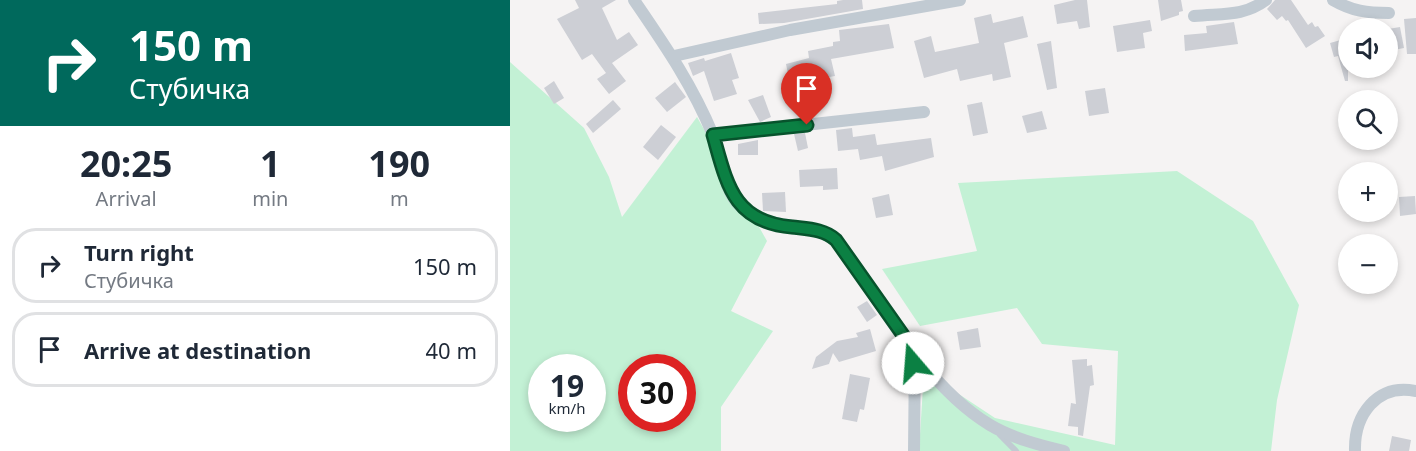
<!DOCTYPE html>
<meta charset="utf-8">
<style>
:root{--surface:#fff;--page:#f2f2f3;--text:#1f2937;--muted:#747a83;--line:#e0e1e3}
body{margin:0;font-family:"Noto Sans",sans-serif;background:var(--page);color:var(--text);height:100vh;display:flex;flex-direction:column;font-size:22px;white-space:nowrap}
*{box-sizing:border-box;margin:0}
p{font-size:20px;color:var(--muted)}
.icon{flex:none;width:33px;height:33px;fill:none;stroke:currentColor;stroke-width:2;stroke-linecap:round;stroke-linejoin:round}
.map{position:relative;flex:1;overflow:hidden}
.details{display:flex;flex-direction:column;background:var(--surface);width:510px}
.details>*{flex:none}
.hud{background:#00695c;color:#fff;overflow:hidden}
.tools{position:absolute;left:828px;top:18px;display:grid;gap:12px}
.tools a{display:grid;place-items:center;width:60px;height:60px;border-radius:50%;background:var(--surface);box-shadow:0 3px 9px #0003;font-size:30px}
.speed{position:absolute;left:18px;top:354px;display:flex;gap:12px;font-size:30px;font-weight:700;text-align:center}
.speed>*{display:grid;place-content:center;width:78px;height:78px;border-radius:50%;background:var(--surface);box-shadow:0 3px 9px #0003;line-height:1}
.speed small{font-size:15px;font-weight:400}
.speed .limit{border:9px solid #d22;background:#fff;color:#111}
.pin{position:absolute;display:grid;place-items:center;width:51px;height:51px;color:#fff;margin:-62px -26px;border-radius:50% 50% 50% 0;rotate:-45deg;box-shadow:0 0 6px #0007}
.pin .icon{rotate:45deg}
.me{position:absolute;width:66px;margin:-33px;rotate:342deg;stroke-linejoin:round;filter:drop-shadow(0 0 4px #0008)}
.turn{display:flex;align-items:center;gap:21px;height:126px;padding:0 30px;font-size:27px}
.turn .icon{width:78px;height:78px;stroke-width:2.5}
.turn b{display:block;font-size:42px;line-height:51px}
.eta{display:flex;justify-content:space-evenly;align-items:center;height:102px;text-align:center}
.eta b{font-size:36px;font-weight:700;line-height:42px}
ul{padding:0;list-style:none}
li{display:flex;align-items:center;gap:18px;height:75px;margin:0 12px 9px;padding:0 18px;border:3px solid var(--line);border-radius:24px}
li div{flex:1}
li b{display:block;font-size:22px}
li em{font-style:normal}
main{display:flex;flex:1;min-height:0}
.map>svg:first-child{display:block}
.green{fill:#c3f1d5;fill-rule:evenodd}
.building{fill:#cdcfd5}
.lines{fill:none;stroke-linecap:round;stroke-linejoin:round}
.lane{stroke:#c1cad2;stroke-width:6}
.street{stroke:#c1cad2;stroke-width:12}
.route-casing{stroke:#07532c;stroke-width:15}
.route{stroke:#0b8043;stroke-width:10}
</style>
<main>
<section class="details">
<div class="hud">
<div class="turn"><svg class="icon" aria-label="right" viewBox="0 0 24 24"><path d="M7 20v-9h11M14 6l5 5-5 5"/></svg><div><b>150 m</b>Стубичка</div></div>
</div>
<div class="eta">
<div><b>20:25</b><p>Arrival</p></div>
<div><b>1</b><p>min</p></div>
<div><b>190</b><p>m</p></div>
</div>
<ul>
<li><svg class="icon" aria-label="right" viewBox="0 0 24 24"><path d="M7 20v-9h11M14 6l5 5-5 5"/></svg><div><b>Turn right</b><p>Стубичка</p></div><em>150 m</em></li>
<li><svg class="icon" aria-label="arrive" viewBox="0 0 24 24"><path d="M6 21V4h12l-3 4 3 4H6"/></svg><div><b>Arrive at destination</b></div><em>40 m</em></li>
</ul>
</section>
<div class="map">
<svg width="906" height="451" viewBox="0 0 906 451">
<rect width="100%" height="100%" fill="#f5f3f3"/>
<g class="green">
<path d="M0,62L74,128L99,177L112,217L187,117L257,241L221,311L263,331L211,407V451H0ZM32,368H82V418H32ZM122,368H172V418H122Z"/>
<path d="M667,171L743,221L789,305L767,400L761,451H409L414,371L485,418L605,445L608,351L532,344L507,308L410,326L372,269L467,251L448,183Z"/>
</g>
<g class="building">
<path d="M65,0H106L92,8L107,40L119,32L128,45L102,63L116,81L99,94L87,79L96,73L82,54L72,60L47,19L69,8Z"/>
<path d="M333,0H352L353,9L274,23L249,24L248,13L327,4V1Z"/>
<path d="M565,0H577L580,27L569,29L567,21L547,24L544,5Z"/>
<path d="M648,0H671L673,11L669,12V15L651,21Z"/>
<path d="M765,0H781L798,25L802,22L805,27L808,26L815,36L796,48L778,20L776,21L772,16L767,20L757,9Z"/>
<path d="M481,14L483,23L513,16L518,37L494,43L501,77L483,81L482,74L450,81L447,69L414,78L404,41L421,36L425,52L469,43L464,18Z"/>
<path d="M906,18V54H897L894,19Z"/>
<path d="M640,20L642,31L633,33L635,48L607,52L603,26Z"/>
<path d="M724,22L728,44L675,51L674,35L697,33L696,26Z"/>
<path d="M379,24L384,48L321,59L325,76L280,84L276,64L299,58L298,51L323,46V42L330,41L329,30Z"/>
<path d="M890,27L894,48L878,51V29Z"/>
<path d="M838,38V81H835L828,56L824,57L820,43Z"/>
<path d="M541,41L547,88L537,90L527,44Z"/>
<path d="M221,53L229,78L222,80L227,94L204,101L194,71L183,76L178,63L194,58L195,61Z"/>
<path d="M44,81L54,98L44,104L34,88Z"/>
<path d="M165,82L176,97L157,112L145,98Z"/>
<path d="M595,88L599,113L579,116L575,91Z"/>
<path d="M253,95L261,117L250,122L238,100Z"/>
<path d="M103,100L111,109L83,133L76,124Z"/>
<path d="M472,102L478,133L463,136L457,105Z"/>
<path d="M532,111L537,129L517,133L512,116Z"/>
<path d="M151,125L166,137L148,160L133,147Z"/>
<path d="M342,128L343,137L365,134L367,145L421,138L424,157L375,171L372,156L350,160L348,149L328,151L326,130Z"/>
<path d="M295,133L298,148L288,151L284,134Z"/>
<path d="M248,140V155H228V144Z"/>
<path d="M327,168L328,189L313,190V186L290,187L289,170Z"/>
<path d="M275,192L276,212L253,211L252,193Z"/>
<path d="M379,194L383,215L366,218L362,198Z"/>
<path d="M905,196L906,214L890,216L889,197Z"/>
<path d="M357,301L367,315L357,322L347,307Z"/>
<path d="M468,328L471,347L450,350L447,332Z"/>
<path d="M360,329L366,351L329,362L323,353L319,364L302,369L306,357L327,341L348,337L346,333Z"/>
<path d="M577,359V366L582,365L584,385L580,386L573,436L568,435V427L558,426L561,403L566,404L562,360Z"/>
<path d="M340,374L360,378L354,410L350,409L347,422L332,419Z"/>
<path d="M882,436L901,440L899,451H879Z"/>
</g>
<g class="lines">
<path class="lane" d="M490,435L506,451"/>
<g class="street">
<path d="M124,0C154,44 182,84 203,135C212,157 212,190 231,207C260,234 305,217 331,246C372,306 417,387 480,425C502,438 529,445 554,451"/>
<path d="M823,0C842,11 857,13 879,13"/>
<path d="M684,16C712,13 733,17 756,0"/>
<path d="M164,56L280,30L450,0"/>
<path d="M203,135L414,112"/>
<path d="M404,451L405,352"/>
<path d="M845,451C844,415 867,383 906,391"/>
</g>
</g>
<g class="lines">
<defs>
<path id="route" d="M297,125L203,135C217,184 223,222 282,227C298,229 314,229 326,240L405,352L403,363"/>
</defs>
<use href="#route" class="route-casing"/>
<use href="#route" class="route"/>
</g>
</svg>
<div class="tools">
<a><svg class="icon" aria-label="sound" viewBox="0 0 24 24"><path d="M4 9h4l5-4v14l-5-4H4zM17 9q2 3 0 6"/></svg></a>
<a><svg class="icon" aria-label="search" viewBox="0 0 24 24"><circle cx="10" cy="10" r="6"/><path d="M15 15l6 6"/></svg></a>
<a>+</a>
<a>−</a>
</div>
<div class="speed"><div>19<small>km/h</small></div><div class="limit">30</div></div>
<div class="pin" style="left:297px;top:125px;background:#d93025"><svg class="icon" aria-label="arrive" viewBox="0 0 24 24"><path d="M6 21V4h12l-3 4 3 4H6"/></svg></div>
<svg class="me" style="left:403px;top:363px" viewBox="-20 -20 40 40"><circle r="19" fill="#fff"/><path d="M0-13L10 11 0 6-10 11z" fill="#0b8043"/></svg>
</div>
</main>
